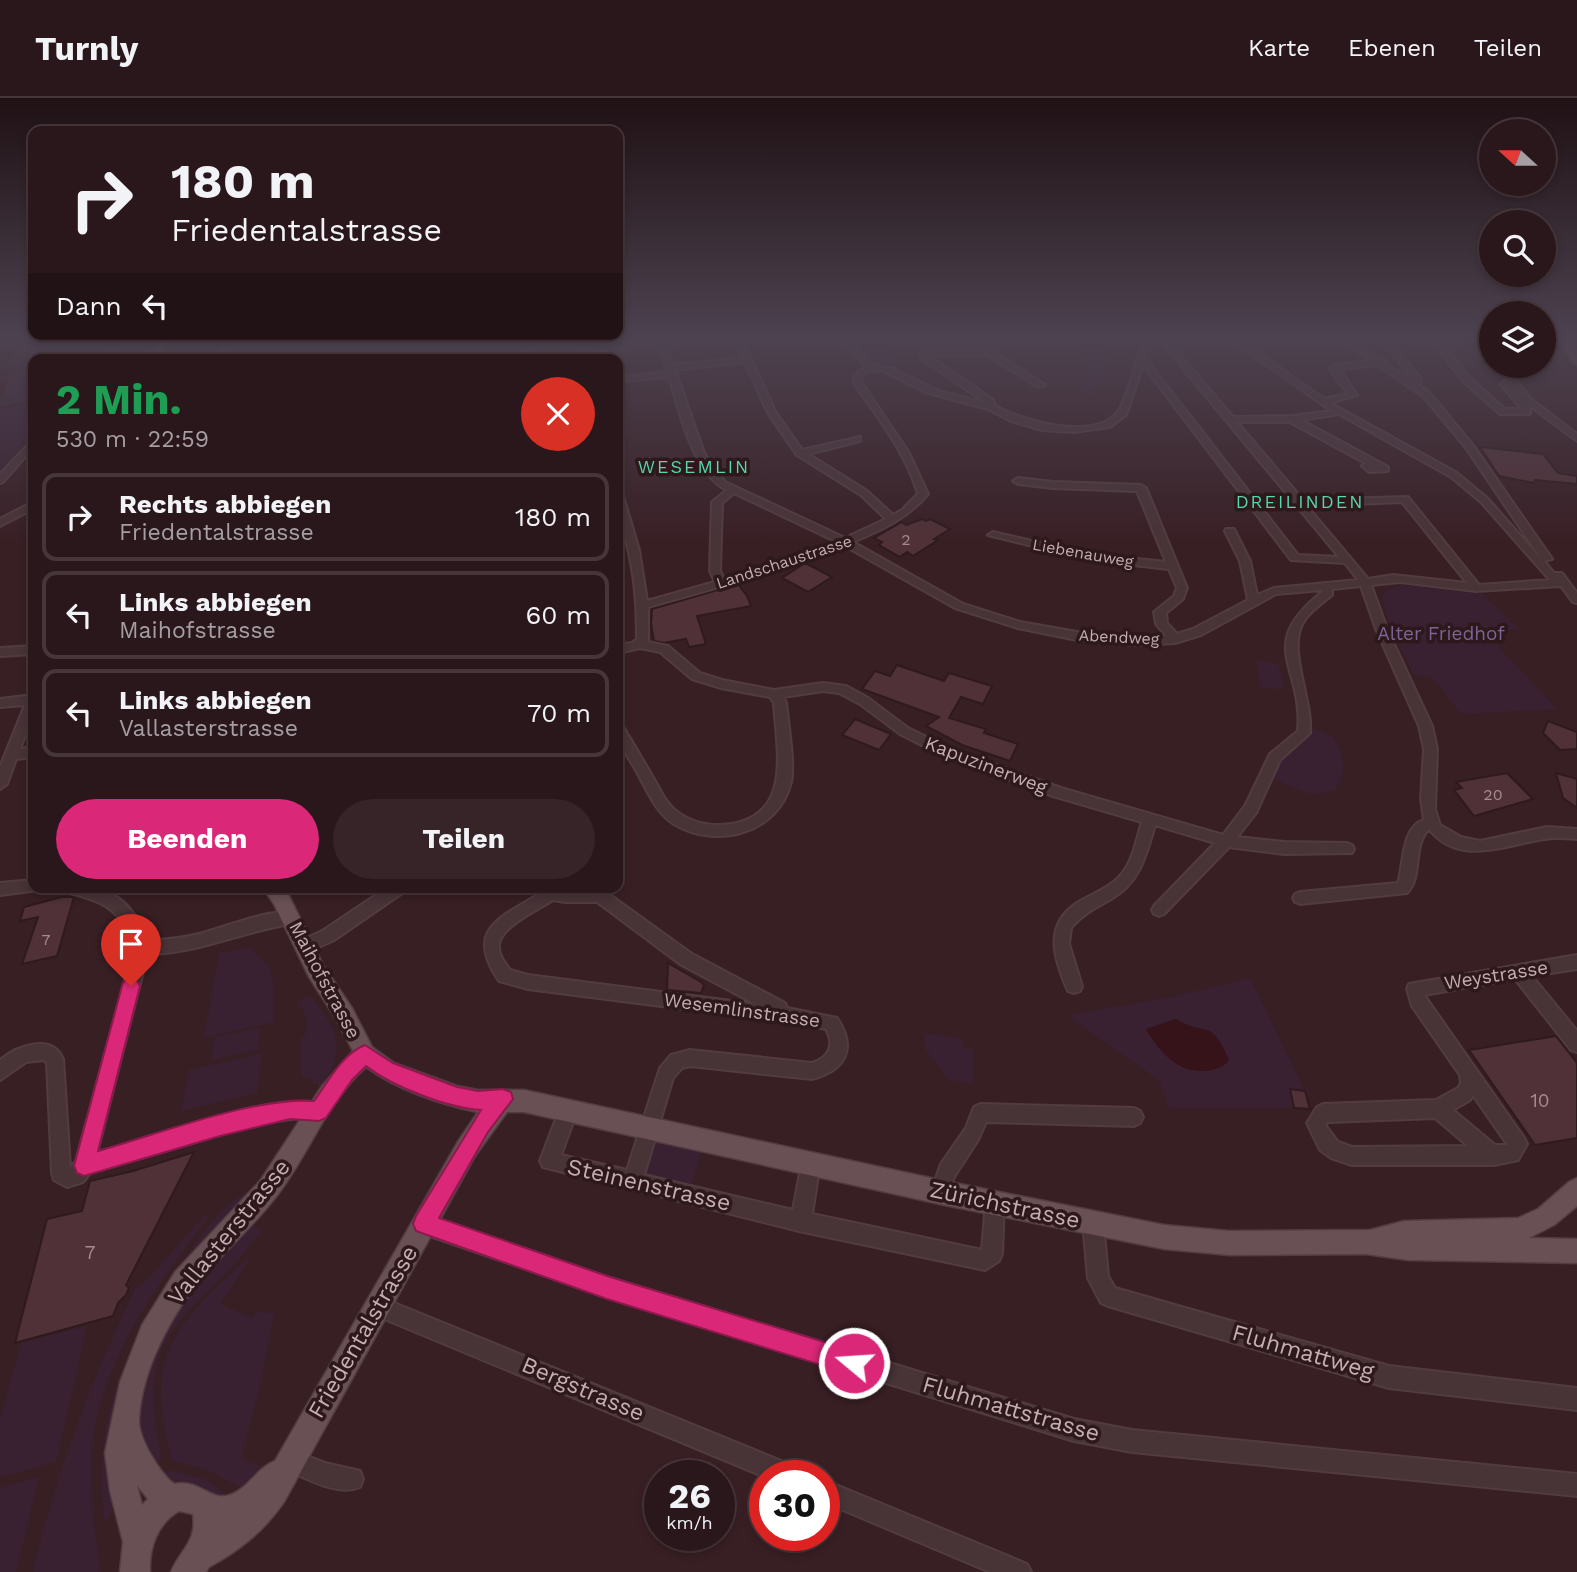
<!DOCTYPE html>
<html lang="de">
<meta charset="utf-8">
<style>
:root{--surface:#2a171b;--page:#362428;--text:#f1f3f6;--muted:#a59fa3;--line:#46363a;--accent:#db2777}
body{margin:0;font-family:"Work Sans",sans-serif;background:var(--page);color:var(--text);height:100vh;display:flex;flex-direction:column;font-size:26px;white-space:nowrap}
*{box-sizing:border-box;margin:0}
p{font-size:23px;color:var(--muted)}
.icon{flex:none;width:38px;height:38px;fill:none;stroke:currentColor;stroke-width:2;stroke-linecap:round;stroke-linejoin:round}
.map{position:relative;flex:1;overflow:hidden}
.panel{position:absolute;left:28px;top:256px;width:595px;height:539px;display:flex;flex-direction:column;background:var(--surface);border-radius:14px;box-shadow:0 4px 10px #0003,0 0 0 2px var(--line)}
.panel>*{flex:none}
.top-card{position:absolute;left:28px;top:28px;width:595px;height:214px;border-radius:14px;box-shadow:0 4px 10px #0003,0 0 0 2px var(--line);background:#2a171b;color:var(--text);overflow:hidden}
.needle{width:46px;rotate:291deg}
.buttons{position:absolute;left:1479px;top:21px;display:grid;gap:14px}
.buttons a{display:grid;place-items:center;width:77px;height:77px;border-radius:50%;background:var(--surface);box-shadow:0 4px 10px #0003,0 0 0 2px var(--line);font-size:35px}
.speed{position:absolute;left:644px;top:1362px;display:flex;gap:14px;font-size:35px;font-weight:700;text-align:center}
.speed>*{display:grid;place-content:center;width:91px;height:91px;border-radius:50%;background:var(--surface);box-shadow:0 4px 10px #0003,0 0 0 2px var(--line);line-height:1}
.speed small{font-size:18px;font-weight:400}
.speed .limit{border:10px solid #d22;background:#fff;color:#111}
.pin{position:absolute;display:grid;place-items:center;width:60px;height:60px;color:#fff;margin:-72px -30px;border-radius:50% 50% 50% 0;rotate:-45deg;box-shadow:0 0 7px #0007}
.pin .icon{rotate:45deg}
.me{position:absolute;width:77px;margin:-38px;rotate:288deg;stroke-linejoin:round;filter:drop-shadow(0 0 5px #0008)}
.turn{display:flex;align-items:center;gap:24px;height:147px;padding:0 28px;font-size:32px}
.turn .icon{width:91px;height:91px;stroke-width:2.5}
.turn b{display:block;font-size:49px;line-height:60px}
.then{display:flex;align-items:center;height:66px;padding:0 28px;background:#0003;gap:14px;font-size:26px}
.round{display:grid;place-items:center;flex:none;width:74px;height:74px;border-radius:37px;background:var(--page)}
.overview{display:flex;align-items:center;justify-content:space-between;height:119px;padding:0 28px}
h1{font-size:42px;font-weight:700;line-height:52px;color:#1e9e55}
.cta{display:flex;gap:14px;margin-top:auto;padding:14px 28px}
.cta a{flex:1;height:80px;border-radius:42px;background:var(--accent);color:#fff;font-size:28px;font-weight:700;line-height:80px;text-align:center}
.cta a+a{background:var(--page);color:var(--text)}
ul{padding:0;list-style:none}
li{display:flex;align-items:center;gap:21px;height:88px;margin:0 14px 10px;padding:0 14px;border:4px solid var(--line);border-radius:14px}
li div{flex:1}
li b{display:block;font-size:26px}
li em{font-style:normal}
header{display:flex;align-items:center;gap:42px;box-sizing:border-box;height:98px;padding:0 35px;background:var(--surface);border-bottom:2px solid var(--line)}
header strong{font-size:33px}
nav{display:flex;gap:38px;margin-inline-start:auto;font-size:24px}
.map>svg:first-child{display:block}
.green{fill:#392131}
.water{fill:#351319}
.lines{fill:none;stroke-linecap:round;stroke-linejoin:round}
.stream{stroke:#351319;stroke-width:2}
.building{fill:#4f3137;stroke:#2f1a1e;stroke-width:2}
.minor-casing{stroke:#523c40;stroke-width:4}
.major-casing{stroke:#523c40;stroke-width:3}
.minor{fill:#483337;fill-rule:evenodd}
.major{fill:#695055;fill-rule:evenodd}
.route{fill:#db2777;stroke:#8e194d;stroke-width:2}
.labels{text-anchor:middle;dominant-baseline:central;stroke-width:7;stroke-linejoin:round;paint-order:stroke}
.number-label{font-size:16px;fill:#a68c90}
.far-street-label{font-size:16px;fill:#c5adb1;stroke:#2d181c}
.far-neighbourhood-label{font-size:18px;letter-spacing:2px;fill:#56d7ac;stroke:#2d181c}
.park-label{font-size:19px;fill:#7b6496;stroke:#2d181c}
.street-label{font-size:19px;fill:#c5adb1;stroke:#2d181c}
.near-number-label{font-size:19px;fill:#a68c90}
.near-street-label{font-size:23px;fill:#c5adb1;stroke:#2d181c}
</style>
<header>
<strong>Turnly</strong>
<nav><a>Karte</a><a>Ebenen</a><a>Teilen</a></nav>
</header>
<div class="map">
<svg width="1577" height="1474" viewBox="0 0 1577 1474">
<rect width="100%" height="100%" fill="#381f24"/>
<g class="green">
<path d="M304,239H478L476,244L480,239H544L511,261H292Z"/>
<path d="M846,239H1046V240L927,243L915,241L913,248L890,250L898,268L871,267Z"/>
<path d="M83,244L97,246L103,256L102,261H33V343L0,378C0,356 0,328 0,306C3,290 29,280 29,254L56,252Z"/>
<path d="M1082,245H1106L1109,255L1095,299L1080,292C1098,272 1083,264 1082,245Z"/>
<path d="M1402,487L1483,496L1519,531L1485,534L1557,611L1461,616L1432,579L1414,577C1401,552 1387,526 1382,499L1387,492Z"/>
<path d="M1256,562L1279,566L1284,592L1260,589Z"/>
<path d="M1306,628L1333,638C1345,662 1348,669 1335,693L1310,696L1267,678Z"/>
<path d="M243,850H252L269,869L273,882L274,924L204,940L219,855Z"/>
<path d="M1250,880L1305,993L1290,991L1294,1010H1169L1160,983L1067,917L1167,900Z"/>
<path d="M310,897C336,930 350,951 320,988L313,985V982L301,979V941L305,937L307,919H303L304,910L299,911V904Z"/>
<path d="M260,930L257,952L211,962L215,939Z"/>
<path d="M923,935L961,940L964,951H973V986L949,982L926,952Z"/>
<path d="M262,955L257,995L181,1013L189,972Z"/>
<path d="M648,1043L701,1053L692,1086L639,1075Z"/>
<path d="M247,1094V1098L155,1210L117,1402L105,1425C91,1321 126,1243 185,1160C203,1135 219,1109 247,1094Z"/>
<path d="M206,1116L209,1118C154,1192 90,1275 91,1372C91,1406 96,1440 100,1474H33C56,1376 91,1282 135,1191L147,1182Z"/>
<path d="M254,1127L263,1131C196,1223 129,1224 162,1359L154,1370C148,1357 141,1345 140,1330C137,1269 174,1212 212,1168C224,1154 238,1136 254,1127Z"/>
<path d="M254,1154L220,1206L252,1220L257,1213L274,1216L259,1291L241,1360L267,1372L242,1390L207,1372L173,1363C167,1350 166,1334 163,1321C149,1240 202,1204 254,1154Z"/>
<path d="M87,1228L56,1364L0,1379V1322L21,1245Z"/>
<path d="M168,1372L205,1381L233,1400L218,1404C205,1384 190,1386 168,1388L159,1380Z"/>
<path d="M39,1379L16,1474H0V1390Z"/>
</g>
<g class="water">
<path d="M0,239H24L7,266C11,277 8,290 0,298Z"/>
<path d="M1176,921C1208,940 1209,918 1229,961C1226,968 1219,970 1211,972C1181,978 1160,956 1146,931Z"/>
</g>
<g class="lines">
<g class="stream">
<path d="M299,261L312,245V239"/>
<path d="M0,310L21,306"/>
</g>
</g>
<g class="building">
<path d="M1480,349L1543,356L1558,375L1577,378V386L1535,382L1534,385L1499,378Z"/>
<path d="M922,421L926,423L930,421L950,431L934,441L938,442L913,458L907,454L900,459L879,447L882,444L874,440L902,424L906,427Z"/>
<path d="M805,465L813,469L832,479L808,494L782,480Z"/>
<path d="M738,486L747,498L751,508L697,518L706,546L689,549L686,541L664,545L654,543L651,526L652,511Z"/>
<path d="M897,567L944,583L949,575L992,588L983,606L961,599L949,620L986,631L984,635L1018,646L1010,663L962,647L926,628L939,619L862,591L875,573L890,578Z"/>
<path d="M855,621L891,636L879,652L842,637Z"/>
<path d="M1548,623L1577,634V651L1560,652L1543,635Z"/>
<path d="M1507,675L1533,701L1474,718L1454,692L1462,690L1456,684Z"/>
<path d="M1556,675L1577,681V710L1563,700Z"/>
<path d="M62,799H74L57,858L22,866L38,819L20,823L24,809Z"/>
<path d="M668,865L701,884L704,887L701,895L667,892Z"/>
<path d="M1556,938L1577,965V1040L1535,1047L1469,952Z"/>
<path d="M1290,991L1305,993L1310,1011L1294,1010Z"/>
<path d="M194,1054L126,1187L129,1190L126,1197L118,1205L113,1218L15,1245L47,1121L82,1113L90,1083L133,1073Z"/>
</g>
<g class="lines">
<defs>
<g id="minor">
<path d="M109,239H117L115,256L121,261H111L107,257Z"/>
<path d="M229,239H295L273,244L235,242L226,261H218Z"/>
<path d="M544,239H553L522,261H513Z"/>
<path d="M654,239H662L663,243L741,239L776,315L802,352L860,339V343L808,356L867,393L893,417L902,412L918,396C906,355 878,320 854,285L853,278L866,269L838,239H846L873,267L894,271L938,293L986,305L922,261L920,255L924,253H992L1045,287L1038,289L987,257H928L993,302L995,308C1024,323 1091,343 1117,315C1126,306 1139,254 1144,239H1152L1145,260L1298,457L1339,459L1157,239H1165L1233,319L1292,318L1332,313L1227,239H1236L1324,301L1348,296L1330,272L1334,267L1371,263L1337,239H1346L1380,262H1385V265L1429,294L1472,346L1552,461L1544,463L1554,475H1562L1577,495V505L1573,504L1561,488L1476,493L1400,484L1371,487L1387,531L1432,628L1437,651L1435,711L1440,727L1461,739L1480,743L1547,729L1577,731V741C1566,740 1555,739 1544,741C1505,747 1459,769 1429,731C1412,747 1423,779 1407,795L1300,806L1295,804L1293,800L1295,796L1300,794L1398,785C1404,767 1401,729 1424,722L1421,701L1424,651L1419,628L1376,531L1361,488L1332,491V497C1322,505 1310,513 1304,523C1286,549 1313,602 1310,635L1280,662L1256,715L1237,739L1284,744L1347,745L1352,747L1354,751L1352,755L1284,756L1229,749L1164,816L1159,818L1154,816L1152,812L1154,808L1215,745L1155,727C1146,757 1140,785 1111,801C1097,809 1082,816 1071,830L1069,846L1082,888L1080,893L1074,895L1068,893C1054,861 1043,827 1077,805C1091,796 1108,791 1119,779C1133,765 1136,742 1142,724L1053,698L939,656L900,636L860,606L839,595L823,593L783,599L786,604C788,625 795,666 791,684C779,735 717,752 674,726C656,715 647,692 637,674C627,657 618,646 618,626L622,627C633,645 644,664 655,683C659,690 663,699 669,706C681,721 703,728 722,727C794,722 777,655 774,605L770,599L721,590L692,581L660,554L640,550L618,555V547L632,545L637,541C637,515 636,490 631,465C627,441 618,419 618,395L623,398L639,452L647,503L715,484L710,473L712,404L727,392C693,376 679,312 669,279L618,283V279L668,274L658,248L582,253L578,251L582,249L656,243ZM735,242L743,260L673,267L665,247ZM745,264L768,315L797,357L861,397L886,421L845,440L725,384L704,355L675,272ZM1143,267L1291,462L1345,465L1358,482L1274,490L1257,497L1250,463L1234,431H1226L1225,433L1240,463L1248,502L1193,531L1177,536L1167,525L1166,515L1183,501L1187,490L1146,390L1141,387L1053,384L1018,380L1013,383L1018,386L1053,390L1137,393L1166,464L1088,456L993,434L988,437L1088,462L1169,471L1177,490L1174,498L1154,514L1156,526L1166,538L1134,539L1077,534L1020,524L963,506L853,444C881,432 908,420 928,396L909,355L862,285L860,280L866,274L881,272L925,294L988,311L1011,323L1042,332L1074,334L1110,329L1126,317ZM1377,267L1423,298L1466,350L1542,462L1487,400L1457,375L1330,305L1357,297L1339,271ZM1339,316L1451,379L1481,404L1550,482L1479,487L1408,399L1303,402L1237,324H1290L1365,365L1362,368L1369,374L1388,373V369L1301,322ZM734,395L837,444L724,481L720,473L722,405ZM1402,404L1467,485L1393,477L1368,481L1307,408ZM845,448L955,510L1018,530L1077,542L1134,547L1175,545L1201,537L1276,496L1322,492V494C1254,548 1304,568 1298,633L1270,656L1245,708L1223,737L1061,690L949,650L908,630L868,600L846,588L823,585L774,592L722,582L700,575L668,548L648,544V509L754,479Z"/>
<path d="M1380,239H1388L1421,281V285H1415Z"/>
<path d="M1428,239H1436L1470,280L1505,311H1522L1500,286L1507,282L1496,268H1504L1531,301L1577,336V343L1530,308V316H1500L1464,284Z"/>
<path d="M1477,239H1485L1491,248V256Z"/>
<path d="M33,342V350L3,384L0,385V376Z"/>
<path d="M33,404V411L0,428V421Z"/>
<path d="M33,548V556L0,558V550Z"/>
<path d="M33,597V616L20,651L33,649V659L16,661L7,686L0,691V669L25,607L0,609V601Z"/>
<path d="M33,782V789H40L38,792L0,797V785Z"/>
<path d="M62,789C91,789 114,789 133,815C140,824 145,834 153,842C170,842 187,839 203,835C226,829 275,808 296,816L299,820L296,824L291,826C244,833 201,854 154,856L145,866L97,1055C144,1041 283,990 325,1007L328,1013L325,1019L319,1022L299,1020L271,1024L239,1031L90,1075L83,1084L67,1089L54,1082L52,1075L47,965L44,962L26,964L0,982V962C17,948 52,935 63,961L70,1070L76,1063L130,863L140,849C133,840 128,830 120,821C105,802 85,800 64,793Z"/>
<path d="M388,789H407L405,793L334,842L304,856L299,854L296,849L299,844L324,832Z"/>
<path d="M549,789H567L566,792L595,791L606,794L692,856L785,905L787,910L837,920C857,950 846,972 812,981L690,968L682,970L673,980L644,1077L793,1112L802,1065L805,1059L811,1056L817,1059L820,1065L812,1116L982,1152L986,1105L988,1098L995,1096L1002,1098L1004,1105L1002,1156L999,1163L985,1172L799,1133L543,1069L540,1063L559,1013L562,1007L568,1004L574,1007L577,1013L561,1057L627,1072L660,970L671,957L690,952L812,965C829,960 835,947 826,931L802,926L528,891L499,883C460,825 510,818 549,789ZM553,802L565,804H597L680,866L755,906L528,877L510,872C505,865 498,857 499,847C500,829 539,811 553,802Z"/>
<path d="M1577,857V871L1532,878L1577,933V954L1571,952L1515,881L1424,897L1524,1040L1527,1046L1518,1062L1494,1067H1352L1331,1060L1320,1052L1307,1025L1317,1009L1323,1006L1436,1002L1458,990L1461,985L1460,977L1412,908L1407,891L1409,886ZM1473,997L1507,1046V1047H1495L1453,1012L1470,1002ZM1435,1020L1468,1048L1352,1049L1338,1044L1325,1027L1328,1024Z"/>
<path d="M980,1006L1134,1010L1140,1013L1143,1019L1140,1025L1134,1028L986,1024L978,1042L954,1079L947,1101L940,1103L933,1101L931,1094L941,1066L966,1030L974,1009Z"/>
<path d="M1093,1115L1100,1118L1103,1125L1108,1178L1115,1190L1389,1268L1577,1290V1312L1389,1290L1108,1208L1101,1205L1088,1180L1083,1125L1086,1118Z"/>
<path d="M424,1116L607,1179L1074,1321L1132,1332L1577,1376V1398L1132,1354L1074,1343L607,1199L424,1136L417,1133L414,1126L417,1119Z"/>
<path d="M377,1198L796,1369L799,1377L765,1379L370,1215L367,1208L370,1201Z"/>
<path d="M290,1351L325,1365L360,1373L363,1381L360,1389C337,1399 304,1379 282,1370L279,1362L282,1354Z"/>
<path d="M824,1382L1027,1466L1031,1474H990L824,1404Z"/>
</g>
<g id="major">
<path d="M169,239H179L153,261H142Z"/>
<path d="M1560,239H1569L1577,255V267L1572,264Z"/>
<path d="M262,789H282L288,796L323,867L352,910L372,949L394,965L457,988L478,992H524L940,1082L1164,1127L1229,1133L1370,1132L1404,1123L1518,1120L1538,1111L1569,1084L1577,1080V1108L1554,1127L1529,1140L1577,1141V1165L1408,1162L1366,1156L1229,1157L1164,1151L940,1106L524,1014H507L475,1058L284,1404C264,1433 240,1452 209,1469L206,1474H171C181,1450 197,1445 193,1416L179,1413C157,1426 149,1450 150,1474H120L123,1444L110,1393L105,1355L120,1284L142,1227L175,1174L260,1083L322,988L353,953L338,924L309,879L274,806ZM366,969C396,991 441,1007 478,1014L459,1042L275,1363C256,1370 247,1394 226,1398C209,1401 198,1381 174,1386C160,1375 138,1340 139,1322C141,1277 166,1227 193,1191C218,1159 250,1132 275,1100C308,1059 326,1004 366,969ZM137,1387L148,1401L142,1407Z"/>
</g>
</defs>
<use href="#minor" class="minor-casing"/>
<use href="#major" class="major-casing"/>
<use href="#minor" class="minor"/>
<use href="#major" class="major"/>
</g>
<linearGradient id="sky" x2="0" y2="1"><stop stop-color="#1f1114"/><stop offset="0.54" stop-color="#4d4250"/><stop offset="1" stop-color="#4d4250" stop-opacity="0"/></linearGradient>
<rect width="1577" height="445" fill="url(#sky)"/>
<path class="route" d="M131,880L137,883L140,888L98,1053C159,1036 253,999 314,1003C328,984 342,956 365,947L393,965L457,989L478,993L503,991L511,994L513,1001L488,1034L439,1120L607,1178L854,1253L862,1256L866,1265L862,1273L854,1277L607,1201L416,1133L413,1126L416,1118L481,1012C447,1010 392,988 366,968L352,982L326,1020L319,1023L290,1021L220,1038L84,1078L77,1075L74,1068L122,888L124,883Z"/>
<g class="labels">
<g class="number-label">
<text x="906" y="441">2</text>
<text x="1493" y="696">20</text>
<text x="46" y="841">7</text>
</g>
<g class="far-street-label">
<text transform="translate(1083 455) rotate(10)">Liebenauweg</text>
<text transform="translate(784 464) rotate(-18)">Landschaustrasse</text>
<text transform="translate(1119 539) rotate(3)">Abendweg</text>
</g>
<g class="far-neighbourhood-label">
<text x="694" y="368">WESEMLIN</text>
<text x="1300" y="403">DREILINDEN</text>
</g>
<g class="park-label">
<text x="1441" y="535">Alter Friedhof</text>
</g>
<g class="street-label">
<text transform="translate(986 667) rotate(21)">Kapuzinerweg</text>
<text transform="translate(1496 877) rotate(-9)">Weystrasse</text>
<text transform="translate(325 882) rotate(62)">Maihofstrasse</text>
<text transform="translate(742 912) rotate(8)">Wesemlinstrasse</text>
</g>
<g class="near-number-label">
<text x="1540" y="1002">10</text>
<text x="90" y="1154">7</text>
</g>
<g class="near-street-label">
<text transform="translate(649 1087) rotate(13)">Steinenstrasse</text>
<text transform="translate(1005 1107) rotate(12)">Zürichstrasse</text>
<text transform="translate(229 1134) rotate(-51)">Vallasterstrasse</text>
<text transform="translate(363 1234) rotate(-60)">Friedentalstrasse</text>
<text transform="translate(1303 1254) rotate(16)">Fluhmattweg</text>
<text transform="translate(583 1291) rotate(23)">Bergstrasse</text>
<text transform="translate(1011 1311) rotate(16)">Fluhmattstrasse</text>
</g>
</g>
</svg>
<div class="buttons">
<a><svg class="needle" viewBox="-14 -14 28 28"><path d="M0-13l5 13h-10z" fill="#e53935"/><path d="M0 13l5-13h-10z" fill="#a59fa3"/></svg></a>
<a><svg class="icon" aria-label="search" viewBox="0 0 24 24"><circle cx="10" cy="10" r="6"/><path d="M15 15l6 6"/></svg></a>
<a><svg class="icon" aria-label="layers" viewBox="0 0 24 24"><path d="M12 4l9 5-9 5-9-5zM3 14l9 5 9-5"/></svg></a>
</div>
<div class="speed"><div>26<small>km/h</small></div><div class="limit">30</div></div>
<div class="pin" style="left:131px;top:888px;background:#d93025"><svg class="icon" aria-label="arrive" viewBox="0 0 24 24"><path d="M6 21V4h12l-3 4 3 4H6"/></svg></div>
<svg class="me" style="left:854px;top:1265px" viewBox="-20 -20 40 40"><circle r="17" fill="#db2777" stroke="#fff" stroke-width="3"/><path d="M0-11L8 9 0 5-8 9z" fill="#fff"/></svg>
<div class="top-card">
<div class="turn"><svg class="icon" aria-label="right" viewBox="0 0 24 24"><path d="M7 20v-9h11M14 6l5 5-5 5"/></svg><div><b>180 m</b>Friedentalstrasse</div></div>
<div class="then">Dann<svg class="icon" aria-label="left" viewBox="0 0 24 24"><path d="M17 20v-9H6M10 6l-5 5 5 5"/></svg></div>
</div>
<section class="panel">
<div class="overview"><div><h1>2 Min.</h1><p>530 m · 22:59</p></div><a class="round" style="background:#d93025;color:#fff"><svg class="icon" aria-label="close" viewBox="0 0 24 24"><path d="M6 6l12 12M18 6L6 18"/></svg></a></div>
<ul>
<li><svg class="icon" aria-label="right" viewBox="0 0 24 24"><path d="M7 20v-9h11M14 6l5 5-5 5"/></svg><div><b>Rechts abbiegen</b><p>Friedentalstrasse</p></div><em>180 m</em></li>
<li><svg class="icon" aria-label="left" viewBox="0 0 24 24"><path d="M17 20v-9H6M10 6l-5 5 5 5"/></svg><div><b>Links abbiegen</b><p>Maihofstrasse</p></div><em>60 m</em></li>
<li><svg class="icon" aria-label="left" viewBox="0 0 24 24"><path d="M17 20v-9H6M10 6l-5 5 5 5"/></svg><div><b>Links abbiegen</b><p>Vallasterstrasse</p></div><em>70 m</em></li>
</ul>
<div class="cta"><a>Beenden</a><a>Teilen</a></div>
</section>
</div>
